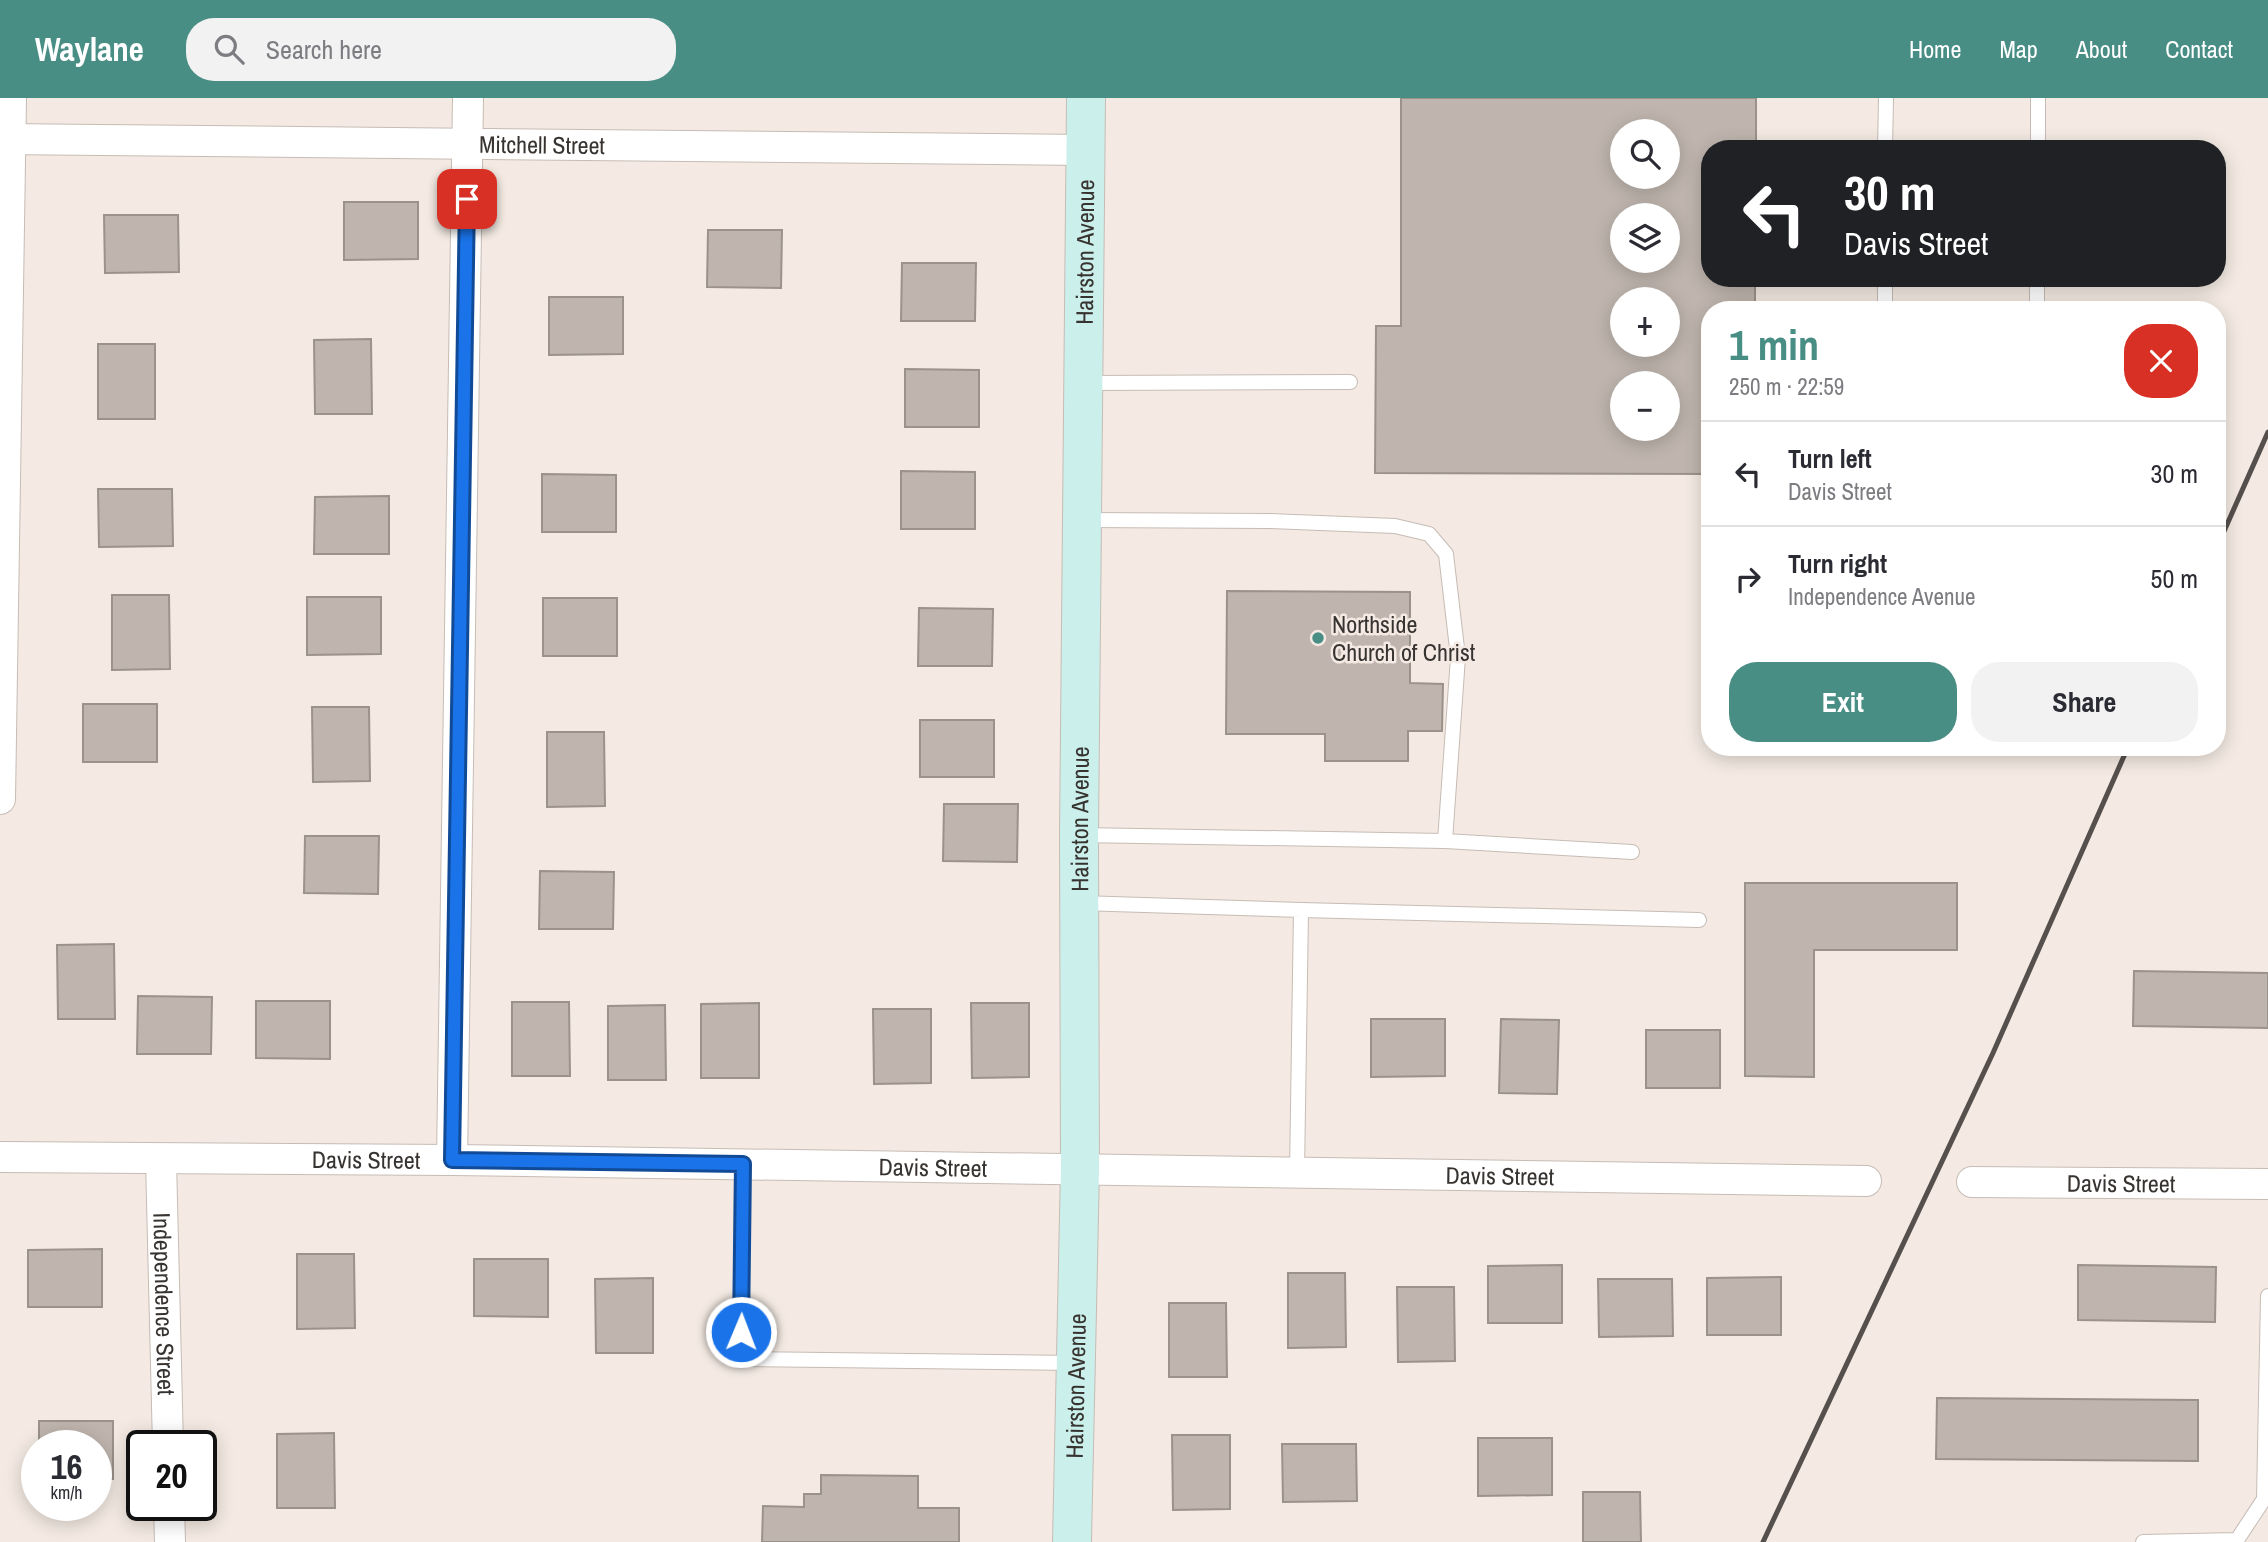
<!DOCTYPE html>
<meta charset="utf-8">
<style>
:root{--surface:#fff;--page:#f2f2f3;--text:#2b2b33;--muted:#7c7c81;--line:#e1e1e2;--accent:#498e85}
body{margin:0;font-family:"Archivo Narrow",sans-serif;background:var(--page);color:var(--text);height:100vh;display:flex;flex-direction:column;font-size:26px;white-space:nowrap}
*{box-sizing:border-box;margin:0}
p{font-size:23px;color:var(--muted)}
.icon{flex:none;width:38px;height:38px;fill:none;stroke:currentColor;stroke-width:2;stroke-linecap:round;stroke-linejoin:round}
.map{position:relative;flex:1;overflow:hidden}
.drawer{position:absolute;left:1701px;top:203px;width:525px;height:455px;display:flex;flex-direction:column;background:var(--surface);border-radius:28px;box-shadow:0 4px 18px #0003}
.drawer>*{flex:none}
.banner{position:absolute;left:1701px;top:42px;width:525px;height:147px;border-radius:28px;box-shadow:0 4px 18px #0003;background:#202124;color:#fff;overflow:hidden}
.tools{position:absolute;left:1610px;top:21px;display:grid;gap:14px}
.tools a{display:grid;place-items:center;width:70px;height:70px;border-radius:50%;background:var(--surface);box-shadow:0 4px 18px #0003;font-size:35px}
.speed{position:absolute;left:21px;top:1332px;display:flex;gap:14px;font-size:35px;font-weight:700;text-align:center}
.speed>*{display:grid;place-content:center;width:91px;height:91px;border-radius:50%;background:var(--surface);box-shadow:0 4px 18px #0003;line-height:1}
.speed small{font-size:18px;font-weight:400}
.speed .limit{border:4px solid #111;border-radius:10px;background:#fff;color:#111}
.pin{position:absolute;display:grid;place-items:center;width:60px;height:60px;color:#fff;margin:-30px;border-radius:14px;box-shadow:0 4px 10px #0006}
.me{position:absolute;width:77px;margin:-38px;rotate:1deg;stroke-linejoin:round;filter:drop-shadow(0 0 5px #0008)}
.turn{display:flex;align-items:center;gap:24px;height:147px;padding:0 28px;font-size:32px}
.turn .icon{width:91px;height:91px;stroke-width:2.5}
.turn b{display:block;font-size:49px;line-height:60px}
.round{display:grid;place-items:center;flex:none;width:74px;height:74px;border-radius:28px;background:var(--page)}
.summary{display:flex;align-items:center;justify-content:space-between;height:119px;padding:0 28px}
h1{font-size:42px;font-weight:800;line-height:52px;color:var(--accent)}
.action{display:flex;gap:14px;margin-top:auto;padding:14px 28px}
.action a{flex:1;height:80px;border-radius:28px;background:var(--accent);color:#fff;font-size:28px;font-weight:800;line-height:80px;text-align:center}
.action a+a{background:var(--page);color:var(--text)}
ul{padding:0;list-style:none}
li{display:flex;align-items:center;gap:21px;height:105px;padding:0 28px;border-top:2px solid var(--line)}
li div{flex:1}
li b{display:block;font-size:26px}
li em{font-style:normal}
header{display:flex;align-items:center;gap:42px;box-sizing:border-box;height:98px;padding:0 35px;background:var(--accent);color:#fff}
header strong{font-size:33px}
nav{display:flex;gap:38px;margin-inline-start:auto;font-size:24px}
.search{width:490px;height:63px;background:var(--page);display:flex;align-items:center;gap:18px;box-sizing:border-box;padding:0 24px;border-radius:28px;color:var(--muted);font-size:26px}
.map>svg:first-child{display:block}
.building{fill:#bfb5ae;stroke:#9b928b;stroke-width:2;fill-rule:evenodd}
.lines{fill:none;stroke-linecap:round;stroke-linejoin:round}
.lane-casing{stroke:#c6bcb5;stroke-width:16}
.street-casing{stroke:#c6bcb5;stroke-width:32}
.secondary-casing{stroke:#c6bcb5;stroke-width:40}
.lane{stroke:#fff;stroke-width:14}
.street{stroke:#fff;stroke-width:30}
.secondary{stroke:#cbefea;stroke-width:38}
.rail{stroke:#55504d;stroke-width:5}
.route-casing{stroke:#114b97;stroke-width:18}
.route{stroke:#1a73e8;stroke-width:12}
.poi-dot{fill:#498e85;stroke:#f4eae3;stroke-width:2.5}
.labels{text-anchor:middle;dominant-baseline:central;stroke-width:5;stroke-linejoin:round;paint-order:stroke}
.street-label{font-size:24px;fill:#373331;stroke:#f4eae3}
.poi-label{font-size:24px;fill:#373331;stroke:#f4eae3;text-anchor:start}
</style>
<header>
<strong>Waylane</strong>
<div class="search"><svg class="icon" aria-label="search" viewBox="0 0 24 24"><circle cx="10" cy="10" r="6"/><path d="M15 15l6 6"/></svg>Search here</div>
<nav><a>Home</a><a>Map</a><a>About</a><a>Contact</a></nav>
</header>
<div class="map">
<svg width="2268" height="1444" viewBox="0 0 2268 1444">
<rect width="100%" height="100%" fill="#f4eae3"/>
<g class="building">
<path d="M1401,0H1756V51H1710V180H1755V212H1710V376L1375,375L1376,228H1401ZM1622,33H1668V79H1622ZM1622,117H1668V163H1622ZM1622,201H1668V247H1622ZM1622,285H1668V331H1622Z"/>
<path d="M344,104H418V161L344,162Z"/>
<path d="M104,117H178L179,174L105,175Z"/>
<path d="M708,132H782L781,190L707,189Z"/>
<path d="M902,165H976L975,223H901Z"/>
<path d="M549,199H623V256L549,257Z"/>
<path d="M371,241L372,316H315L314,242Z"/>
<rect x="98" y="246" width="57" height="75"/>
<path d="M905,271L979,272V329H905Z"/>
<path d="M901,373L975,374V431H901Z"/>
<path d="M542,376L616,377V434H542Z"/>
<path d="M98,391H172L173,448L99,449Z"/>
<path d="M389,398V456H314L315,399Z"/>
<path d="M1227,493L1410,494V585L1443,586L1442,633H1408V663H1325V636H1226Z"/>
<path d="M112,497H169L170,571L112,572Z"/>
<path d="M307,499H381V556L307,557Z"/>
<rect x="543" y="500" width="74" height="58"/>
<path d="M919,510L993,511L992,568H918Z"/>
<rect x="83" y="606" width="74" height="58"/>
<path d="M312,609H369L370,683L313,684Z"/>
<rect x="920" y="622" width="74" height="57"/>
<path d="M547,634H604L605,708L547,709Z"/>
<path d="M944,706H1018L1017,764L943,763Z"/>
<path d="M305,738H379L378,796L304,795Z"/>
<path d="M540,773L614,774L613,831H539Z"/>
<path d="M1745,785H1957V852H1814V979L1745,978Z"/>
<path d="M114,846L115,921H58L57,847Z"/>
<path d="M2134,873L2268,875V930L2133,928Z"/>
<path d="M138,898L212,899L211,956H137Z"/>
<path d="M256,903H330V961L256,960Z"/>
<path d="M512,904H569L570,978H512Z"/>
<path d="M759,905V980H701V906Z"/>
<path d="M971,905H1029V979L972,980Z"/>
<path d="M665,907L666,982H608V908Z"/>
<path d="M873,911H931V985L874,986Z"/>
<path d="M1371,921H1445V978L1371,979Z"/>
<path d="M1501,921L1559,922L1557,996L1499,995Z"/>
<rect x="1646" y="932" width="74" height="58"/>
<path d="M102,1151V1209H28V1152Z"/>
<path d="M297,1156H354L355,1230L297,1231Z"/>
<path d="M474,1161H548V1219L474,1218Z"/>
<path d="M1562,1167V1225H1488V1168Z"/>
<path d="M2078,1167L2216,1169L2215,1224L2078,1222Z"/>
<path d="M1288,1175H1345L1346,1249L1288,1250Z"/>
<path d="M1781,1179V1237H1707V1180Z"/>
<path d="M653,1180V1255H596L595,1181Z"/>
<path d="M1598,1181H1672L1673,1238L1599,1239Z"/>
<path d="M1397,1189H1454L1455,1263L1398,1264Z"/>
<path d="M1169,1205H1226L1227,1279H1169Z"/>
<path d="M1937,1300L2198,1302V1363L1936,1361Z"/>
<path d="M39,1323H113V1381H96V1348H39Z"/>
<path d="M334,1335L335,1410H277V1336Z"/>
<path d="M1172,1337H1230V1411L1173,1412Z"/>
<path d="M1478,1340H1552V1397L1478,1398Z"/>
<path d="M1282,1346H1356L1357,1403L1283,1404Z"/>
<path d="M821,1377L918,1378V1410H959V1444H762L763,1408L804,1409V1396H821Z"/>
<path d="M1583,1394H1640L1641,1444H1583Z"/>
</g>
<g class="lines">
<defs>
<g id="lane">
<path d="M1885,51L1886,0"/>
<path d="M2038,51V0"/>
<path d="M1885,212V180"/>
<path d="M2037,212V180"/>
<path d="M1086,285L1350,284"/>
<path d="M1080,737L1445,743L1458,559L1446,456L1429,436L1395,428L1269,423L1084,422"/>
<path d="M1445,743L1632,754"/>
<path d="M1080,805L1301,812L1297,1075"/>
<path d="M1301,812L1699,822"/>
<path d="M742,1066L741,1261L1075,1265"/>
<path d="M2143,1444L2237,1442L2264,1401L2268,1198"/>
</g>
<g id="street">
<path id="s1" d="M0,41L1085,52"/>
<path d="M0,701L11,0"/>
<path id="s2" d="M0,1059L452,1062L1866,1083"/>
<path id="s3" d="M161,1062L168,1348"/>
<path d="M452,1062L468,0"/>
<path id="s4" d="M1972,1084L2268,1086"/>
<path d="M169,1407L170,1444"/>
</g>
<g id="secondary">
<path id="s5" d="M1072,1444L1080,1071L1079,737L1086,0"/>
</g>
</defs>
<use href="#lane" class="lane-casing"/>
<use href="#street" class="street-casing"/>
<use href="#secondary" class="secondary-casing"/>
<use href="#lane" class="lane"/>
<use href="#street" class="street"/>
<use href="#secondary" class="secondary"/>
<g class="rail">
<path d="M2217,449L2268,334"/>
<path d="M1763,1444L1993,955L2128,649"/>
</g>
</g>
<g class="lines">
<defs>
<path id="route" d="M467,101L452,1062L743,1066L741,1234"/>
</defs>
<use href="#route" class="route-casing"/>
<use href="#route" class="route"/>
</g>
<circle class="poi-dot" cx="1318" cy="540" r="7"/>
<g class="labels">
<g class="street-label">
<text stroke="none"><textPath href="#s1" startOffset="542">Mitchell Street</textPath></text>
<text stroke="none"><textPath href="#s5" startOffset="1290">Hairston Avenue</textPath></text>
<text stroke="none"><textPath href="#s5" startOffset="723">Hairston Avenue</textPath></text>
<text stroke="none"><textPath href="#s2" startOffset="366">Davis Street</textPath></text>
<text stroke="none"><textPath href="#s2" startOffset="933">Davis Street</textPath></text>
<text stroke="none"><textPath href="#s2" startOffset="1500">Davis Street</textPath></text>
<text stroke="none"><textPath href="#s4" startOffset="149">Davis Street</textPath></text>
<text stroke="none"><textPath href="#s3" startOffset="144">Independence Street</textPath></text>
<text stroke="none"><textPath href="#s5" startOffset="156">Hairston Avenue</textPath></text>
</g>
<g class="poi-label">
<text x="1332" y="526">Northside<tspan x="1332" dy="28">Church of Christ</tspan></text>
</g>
</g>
</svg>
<div class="tools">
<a><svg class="icon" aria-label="search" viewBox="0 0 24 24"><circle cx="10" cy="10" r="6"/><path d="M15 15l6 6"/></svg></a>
<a><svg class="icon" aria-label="layers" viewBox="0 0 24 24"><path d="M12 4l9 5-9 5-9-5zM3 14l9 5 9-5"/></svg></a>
<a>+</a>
<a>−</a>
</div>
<div class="speed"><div>16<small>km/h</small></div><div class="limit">20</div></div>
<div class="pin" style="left:467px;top:101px;background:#d93025"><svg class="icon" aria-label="arrive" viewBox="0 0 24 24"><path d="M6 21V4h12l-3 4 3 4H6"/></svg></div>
<svg class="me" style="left:741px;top:1234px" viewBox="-20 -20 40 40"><circle r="17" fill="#1a73e8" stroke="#fff" stroke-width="3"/><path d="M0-11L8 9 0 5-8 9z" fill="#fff"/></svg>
<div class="banner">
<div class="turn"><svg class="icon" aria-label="left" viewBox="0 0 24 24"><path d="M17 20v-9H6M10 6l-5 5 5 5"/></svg><div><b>30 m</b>Davis Street</div></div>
</div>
<section class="drawer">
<div class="summary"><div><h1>1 min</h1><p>250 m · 22:59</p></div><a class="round" style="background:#d93025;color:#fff"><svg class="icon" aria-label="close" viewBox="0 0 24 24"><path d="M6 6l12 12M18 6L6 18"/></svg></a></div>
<ul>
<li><svg class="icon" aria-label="left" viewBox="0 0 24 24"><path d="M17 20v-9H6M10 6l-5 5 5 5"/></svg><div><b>Turn left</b><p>Davis Street</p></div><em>30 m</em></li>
<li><svg class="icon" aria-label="right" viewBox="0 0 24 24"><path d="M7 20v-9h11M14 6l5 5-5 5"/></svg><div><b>Turn right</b><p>Independence Avenue</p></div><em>50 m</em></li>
</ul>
<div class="action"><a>Exit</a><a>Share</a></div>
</section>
</div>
